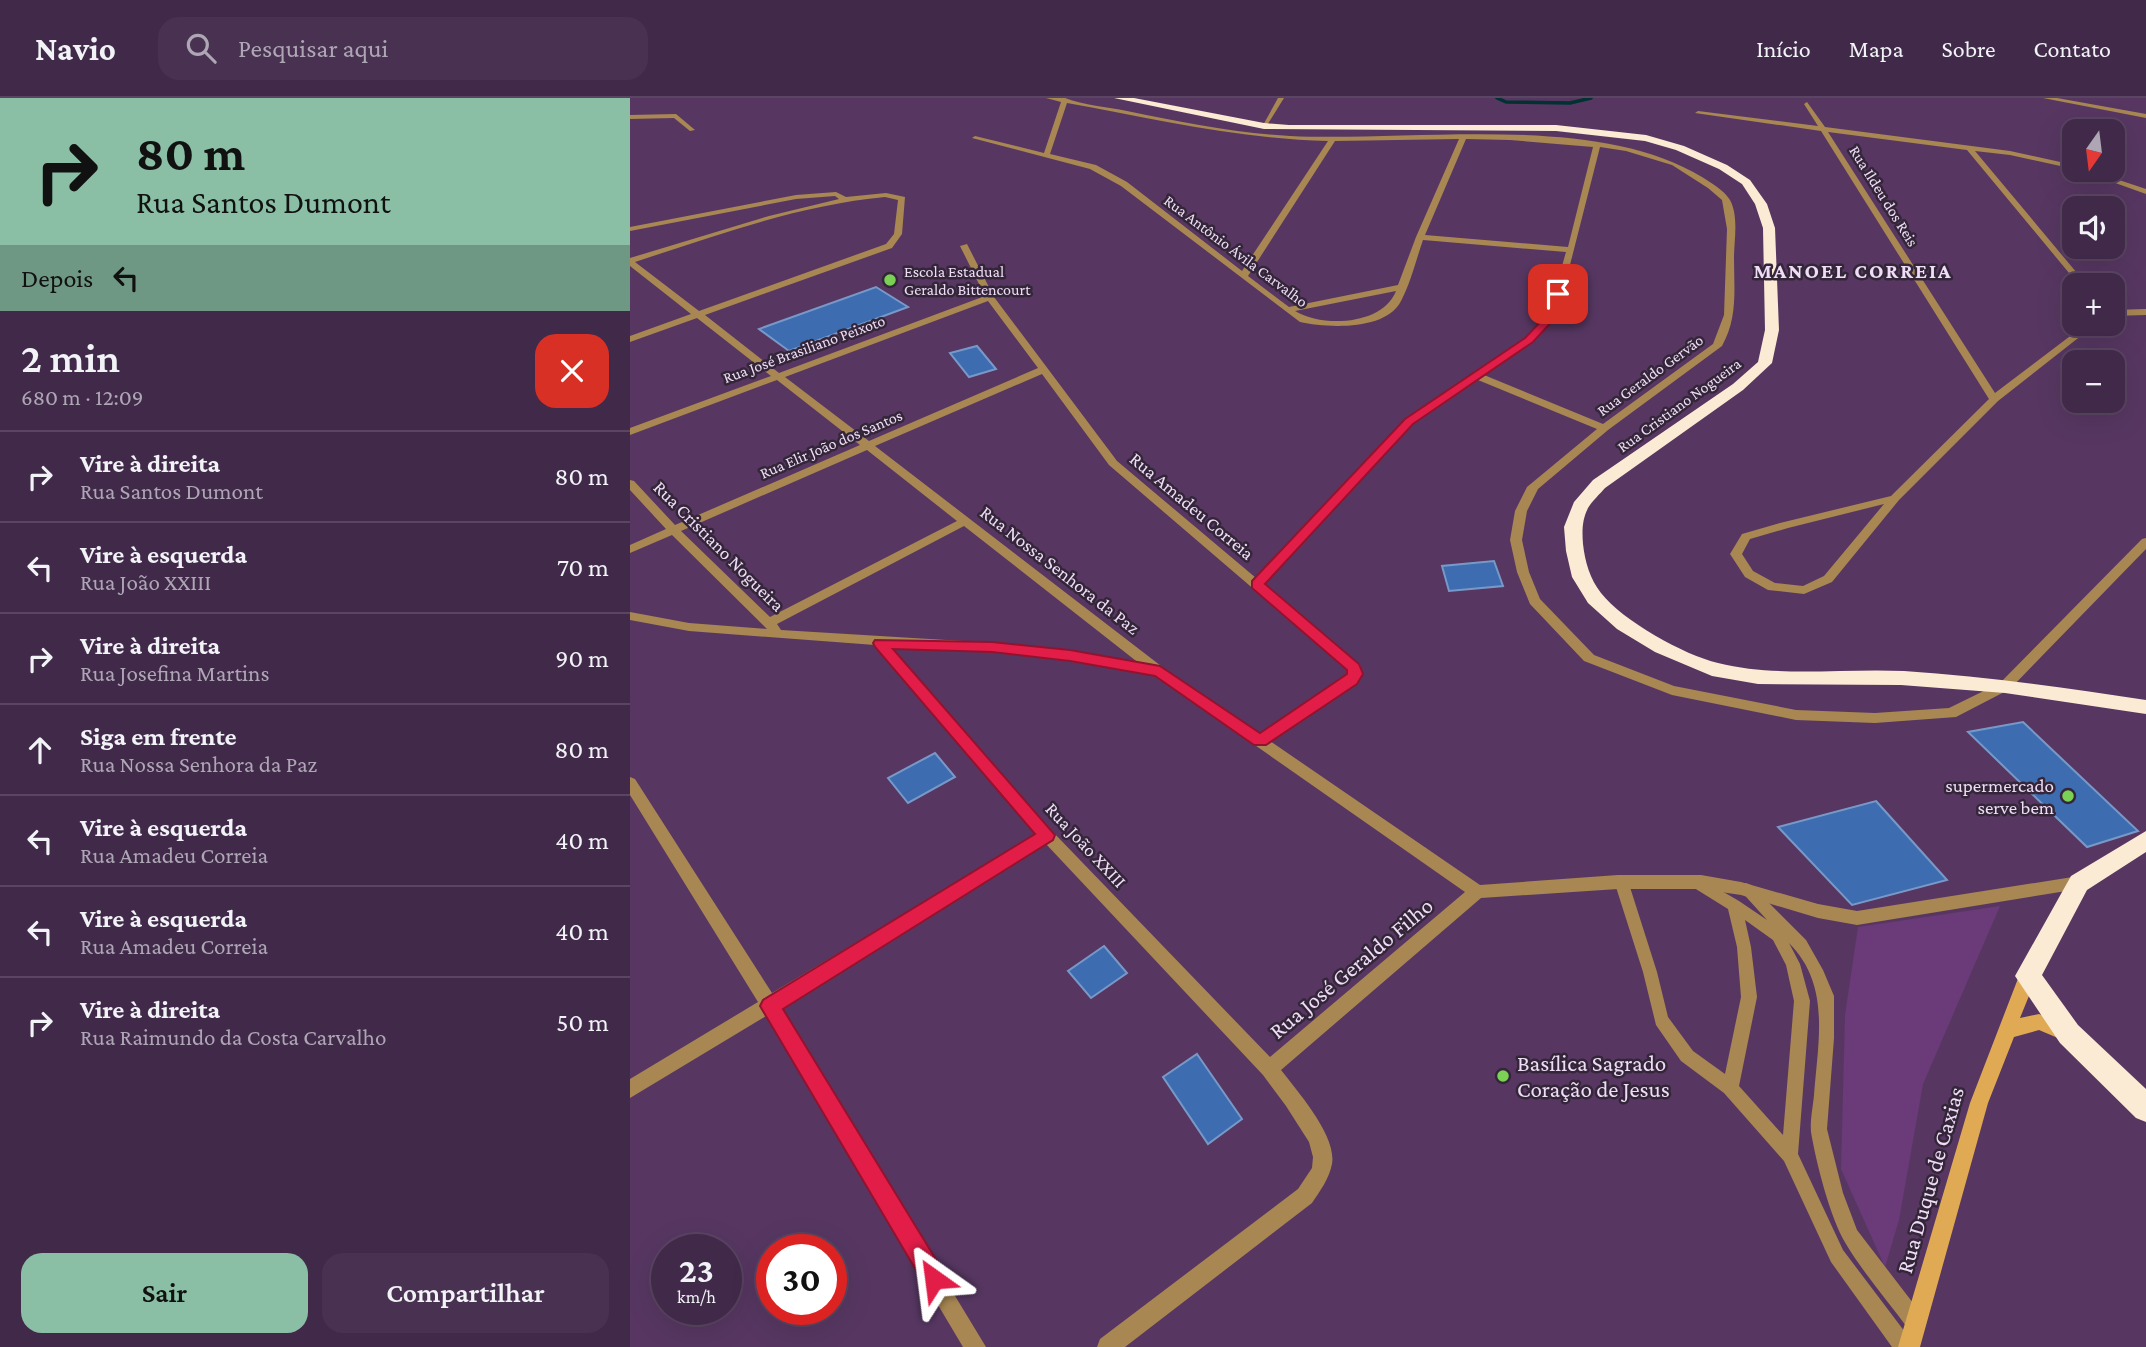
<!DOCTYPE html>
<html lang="pt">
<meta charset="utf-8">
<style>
:root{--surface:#41294a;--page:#483151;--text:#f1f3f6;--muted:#aea6b5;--line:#5a4562;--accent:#8abfa5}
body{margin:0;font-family:"Crimson Pro",serif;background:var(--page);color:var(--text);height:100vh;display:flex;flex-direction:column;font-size:26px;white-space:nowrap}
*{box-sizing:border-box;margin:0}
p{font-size:23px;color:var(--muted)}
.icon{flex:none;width:38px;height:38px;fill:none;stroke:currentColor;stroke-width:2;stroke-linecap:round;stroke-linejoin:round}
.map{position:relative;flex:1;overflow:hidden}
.details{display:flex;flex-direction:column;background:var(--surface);width:630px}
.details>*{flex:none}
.hud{background:#8abfa5;color:#111;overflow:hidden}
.needle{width:46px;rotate:194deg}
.controls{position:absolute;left:1432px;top:21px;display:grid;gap:14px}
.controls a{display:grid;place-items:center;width:63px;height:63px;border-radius:14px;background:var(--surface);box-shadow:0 7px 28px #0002,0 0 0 2px var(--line);font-size:35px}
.speed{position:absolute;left:21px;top:1136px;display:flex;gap:14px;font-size:35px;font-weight:700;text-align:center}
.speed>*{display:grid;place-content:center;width:91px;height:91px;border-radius:50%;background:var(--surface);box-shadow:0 7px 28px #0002,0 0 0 2px var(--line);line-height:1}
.speed small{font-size:18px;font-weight:400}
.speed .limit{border:10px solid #d22;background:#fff;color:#111}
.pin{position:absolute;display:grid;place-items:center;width:60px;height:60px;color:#fff;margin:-30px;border-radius:14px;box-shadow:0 4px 10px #0006}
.me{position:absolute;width:77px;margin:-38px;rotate:329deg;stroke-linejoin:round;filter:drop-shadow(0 0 5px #0008)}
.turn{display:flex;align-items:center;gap:24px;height:147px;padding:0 21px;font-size:32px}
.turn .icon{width:91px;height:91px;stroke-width:2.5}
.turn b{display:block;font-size:49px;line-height:60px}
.then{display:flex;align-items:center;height:66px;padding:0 21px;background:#0003;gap:14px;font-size:26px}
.round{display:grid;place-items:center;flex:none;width:74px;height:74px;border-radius:21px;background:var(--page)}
.headline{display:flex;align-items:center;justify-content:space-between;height:119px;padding:0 21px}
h1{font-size:42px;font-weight:600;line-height:52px}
.primary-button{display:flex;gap:14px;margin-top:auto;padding:14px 21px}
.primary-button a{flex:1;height:80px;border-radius:21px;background:var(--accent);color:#111;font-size:28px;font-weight:600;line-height:80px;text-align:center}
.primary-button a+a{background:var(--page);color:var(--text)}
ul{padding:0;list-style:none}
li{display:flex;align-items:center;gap:21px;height:91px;padding:0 21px;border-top:2px solid var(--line)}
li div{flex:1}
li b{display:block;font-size:26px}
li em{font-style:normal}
header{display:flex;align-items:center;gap:42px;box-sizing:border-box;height:98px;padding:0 35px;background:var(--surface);border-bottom:2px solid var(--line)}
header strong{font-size:33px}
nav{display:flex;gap:38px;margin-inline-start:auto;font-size:24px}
.search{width:490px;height:63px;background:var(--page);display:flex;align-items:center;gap:18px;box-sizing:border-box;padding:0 24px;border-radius:21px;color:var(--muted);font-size:26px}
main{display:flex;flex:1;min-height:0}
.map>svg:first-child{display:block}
.green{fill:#6a3a79}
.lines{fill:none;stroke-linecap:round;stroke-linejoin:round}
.stream{stroke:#023132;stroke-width:3.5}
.building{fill:#3d6db0;stroke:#7899c8;stroke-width:2}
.lane{fill:#a88753;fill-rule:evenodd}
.street{fill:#a88753;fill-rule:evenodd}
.secondary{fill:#dfaa53;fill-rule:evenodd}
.highway{fill:#fbebd4;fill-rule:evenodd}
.route{fill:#e11d48;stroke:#92132f;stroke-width:2}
.poi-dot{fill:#7bd155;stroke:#342639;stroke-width:2.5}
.labels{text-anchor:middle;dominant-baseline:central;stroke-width:5;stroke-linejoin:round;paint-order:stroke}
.far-street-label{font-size:16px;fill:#efdcf6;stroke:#342639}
.far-poi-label{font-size:16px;fill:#efdcf6;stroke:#342639;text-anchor:start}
.street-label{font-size:19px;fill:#efdcf6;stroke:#342639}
.poi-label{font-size:19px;fill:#efdcf6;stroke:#342639;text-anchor:end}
.far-district-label{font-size:21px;font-weight:bold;letter-spacing:2px;fill:#efdcf6;stroke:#342639}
.near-street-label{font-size:23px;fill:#efdcf6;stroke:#342639}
.near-poi-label{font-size:23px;fill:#efdcf6;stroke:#342639;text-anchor:start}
</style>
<header>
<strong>Navio</strong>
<div class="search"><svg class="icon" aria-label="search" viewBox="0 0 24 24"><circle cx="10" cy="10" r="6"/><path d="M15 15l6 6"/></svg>Pesquisar aqui</div>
<nav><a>Início</a><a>Mapa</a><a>Sobre</a><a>Contato</a></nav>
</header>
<main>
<section class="details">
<div class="hud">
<div class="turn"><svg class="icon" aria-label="right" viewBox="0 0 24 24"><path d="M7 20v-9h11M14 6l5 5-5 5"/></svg><div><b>80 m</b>Rua Santos Dumont</div></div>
<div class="then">Depois<svg class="icon" aria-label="left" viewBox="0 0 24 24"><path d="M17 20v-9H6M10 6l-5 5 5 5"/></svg></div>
</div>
<div class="headline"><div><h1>2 min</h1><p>680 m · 12:09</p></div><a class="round" style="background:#d93025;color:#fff"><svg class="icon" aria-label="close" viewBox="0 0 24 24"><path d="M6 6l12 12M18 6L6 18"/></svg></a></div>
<ul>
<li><svg class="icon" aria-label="right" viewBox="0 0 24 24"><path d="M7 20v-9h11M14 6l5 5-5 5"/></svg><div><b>Vire à direita</b><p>Rua Santos Dumont</p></div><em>80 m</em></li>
<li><svg class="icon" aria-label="left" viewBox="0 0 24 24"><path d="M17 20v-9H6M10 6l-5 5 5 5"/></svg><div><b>Vire à esquerda</b><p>Rua João XXIII</p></div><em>70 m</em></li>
<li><svg class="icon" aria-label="right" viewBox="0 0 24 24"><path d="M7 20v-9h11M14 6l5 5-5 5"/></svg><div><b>Vire à direita</b><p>Rua Josefina Martins</p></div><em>90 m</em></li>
<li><svg class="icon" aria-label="ahead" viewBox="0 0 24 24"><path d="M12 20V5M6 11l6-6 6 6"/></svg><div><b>Siga em frente</b><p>Rua Nossa Senhora da Paz</p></div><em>80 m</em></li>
<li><svg class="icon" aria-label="left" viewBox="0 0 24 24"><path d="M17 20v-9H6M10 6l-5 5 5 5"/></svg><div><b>Vire à esquerda</b><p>Rua Amadeu Correia</p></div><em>40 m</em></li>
<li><svg class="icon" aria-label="left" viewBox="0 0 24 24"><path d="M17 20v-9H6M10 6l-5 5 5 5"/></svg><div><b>Vire à esquerda</b><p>Rua Amadeu Correia</p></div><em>40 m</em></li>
<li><svg class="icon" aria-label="right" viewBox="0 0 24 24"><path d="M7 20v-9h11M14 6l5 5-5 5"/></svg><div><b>Vire à direita</b><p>Rua Raimundo da Costa Carvalho</p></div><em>50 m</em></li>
</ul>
<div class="primary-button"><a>Sair</a><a>Compartilhar</a></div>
</section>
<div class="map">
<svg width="1516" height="1249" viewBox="0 0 1516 1249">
<rect width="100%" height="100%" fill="#573762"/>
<path class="green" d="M1370,808L1293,986L1269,1122L1255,1169L1211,1071L1215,917L1228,829Z"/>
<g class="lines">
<path class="stream" d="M867,0L876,4L940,5L961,0"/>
</g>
<g class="building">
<path d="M246,189L278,209L159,253L129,231Z"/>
<path d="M347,248L366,271L339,279L320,255Z"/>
<path d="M864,463L873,488L819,493L812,468Z"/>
<path d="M1393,624L1434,663L1508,733L1457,749L1338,634Z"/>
<path d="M305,655L325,679L278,705L258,680Z"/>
<path d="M1246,703L1317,782L1222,807L1148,729Z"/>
<path d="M474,848L497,875L461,900L438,873Z"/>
<path d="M567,956L612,1021L578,1046L533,979Z"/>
</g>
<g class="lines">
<path class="lane" d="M1066,778L1109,803L1137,822L1109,791L1111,787L1116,785L1121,787L1176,842L1193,872L1204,898V940L1197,1031L1213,1095L1227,1132L1293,1218L1295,1225L1293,1232L1286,1234L1279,1232C1258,1203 1234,1176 1216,1146C1200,1120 1186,1064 1181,1034C1180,1022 1183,1008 1184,997C1188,943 1201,887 1159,845L1170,866L1180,903L1168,1056L1213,1152L1281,1242L1283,1249H1262L1201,1164L1154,1063L1094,995L1051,963L1026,927L1013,874L985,786L987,782L992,780L997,782L999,786L1027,874L1038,919L1063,953L1095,976L1111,899L1107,849L1098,811L1061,788L1059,784L1061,780ZM1115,822L1143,842L1156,867L1164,903L1153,1037L1109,988L1127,899L1121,849Z"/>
<g class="street">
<path d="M416,0H435C454,7 477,9 497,13C551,24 605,35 660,38C783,44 965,14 1072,79C1081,85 1094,92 1100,102C1109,119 1104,142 1104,160C1104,191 1108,220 1092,248L978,332L908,391L897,413L892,442L899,474L910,501L964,557L1044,588L1166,612L1245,615L1319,610L1370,585L1512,441L1516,440V451L1380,591L1326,619L1245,625L1166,622L1042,597L954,563L900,506L887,474L880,442L885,413L897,389L967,331L848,282L783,326L634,486L729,567L732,576L727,585L640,643L850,787L988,777H1071L1111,784L1188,806L1227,813L1449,778L1455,780L1457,785L1455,790L1227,827L1188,820L1111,797L1071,791H988L851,800L651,972C668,994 707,1038 702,1066C699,1081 690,1093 682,1105L495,1249H467L470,1241L668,1091L682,1070L683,1059L679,1044L656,1008L633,977L416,746L150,909L356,1249H333L136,918L0,1000V981L128,904L0,697V679L5,681L142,895L407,736L245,547L59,533L0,522V514L59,525L137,531L42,437L0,455V447L36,431L0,392V382L4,383L45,427L230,347L147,282L0,337V330L141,278L67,220L0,244V238L61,216L0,168V160L139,118L209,101L205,98L166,101L0,133V129L166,97L206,94L216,99L256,95L275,99L272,136L262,150L75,217L149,275L355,198L330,148L337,146L364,199L487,363L626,480L775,322L896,240L918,217L936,154L793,142C786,162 781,184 771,203C756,233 697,230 670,224L491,88L460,71L342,40L345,38L414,55L431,4ZM437,5C526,21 608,41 698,43L612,173L497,84L466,67L420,56ZM829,41L786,139L768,187L659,209L618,178L705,43ZM836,41L880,42L963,49L938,149L795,137ZM970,49L996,53L1042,67L1078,90L1092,102L1097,131L1094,217L1083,246L973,326L854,277L902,244L927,218ZM255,99L268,102L264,136L256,146L69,213L5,164C87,137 170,107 255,99ZM766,193C753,227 693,230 665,213ZM358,203L408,270L239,343L155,279ZM412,276L479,367L718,572L717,579L630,636L535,571L245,348ZM237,352L327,423L140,519L51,433ZM334,428L510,566L382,546L151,532L147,526ZM260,548L402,557L526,578L835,794L640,959L422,733Z"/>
<path d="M648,0H654L636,29H632Z"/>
<path d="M1413,0H1427L1516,16V20Z"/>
<path d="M1177,4L1195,29L1380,53L1444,67V71L1380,57L1345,53L1457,187H1449L1337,52L1198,34L1365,295L1456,226H1466L1368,303L1269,402L1202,484L1174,496L1138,492L1115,479L1100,456L1112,436L1150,425L1261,398L1359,301L1191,33L1065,15L1068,13L1188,28L1174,6ZM1254,406L1194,478L1173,488L1145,485L1123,473L1112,456L1120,441L1158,430Z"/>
<path d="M0,17L46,16L65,32L60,33L44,20L0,21Z"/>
<path d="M1449,72H1459L1516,91V96Z"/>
<path d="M1516,211V217L1482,218V212Z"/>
</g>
<path class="secondary" d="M1398,870L1404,873L1407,878L1390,920L1409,916L1441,929L1444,935L1441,941L1435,943L1409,932L1384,939L1358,1005L1290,1249H1268L1340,1005L1389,878L1392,873Z"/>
<g class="highway">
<path d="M484,0H504L634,25L659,27H926L1016,37L1054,48L1097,67L1120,82L1137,106L1145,130L1149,232L1142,265L1113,292L975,390C970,396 962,403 958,410C952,422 952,433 953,446C955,464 960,481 971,495C993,523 1054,557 1088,565C1148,580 1212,570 1274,573C1355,578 1435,590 1516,602V616L1375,595L1271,587L1128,586L1082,578L1025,554L987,531L958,505L942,479L936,453L934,429L944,404L963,382L1103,286L1128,264L1135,232L1133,130L1125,106L1112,86L1089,71L1046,52L1015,43L926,33L634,31Z"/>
<path d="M1516,733V754L1457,792L1412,877L1448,927L1516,991V1024L1506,1020L1430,945L1385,878L1441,778Z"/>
</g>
</g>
<path class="route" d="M925,194L933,196L927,218L903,244L783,326L635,486L729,566L733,576L727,586L636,647H624L525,578L440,563L362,554L263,551L425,737L423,742L153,911L313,1173L316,1181L313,1189L304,1193L296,1189L130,908L133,902L405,736L245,549L243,545L245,542L362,544L440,552L530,568L630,635L717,576V572L622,490V483L775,321L895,240L917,217Z"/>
<g class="poi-dot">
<circle cx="260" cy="182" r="7"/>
<circle cx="1438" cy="698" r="7"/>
<circle cx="873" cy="978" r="7"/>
</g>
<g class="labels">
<g class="far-street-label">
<text transform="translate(1254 98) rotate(58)">Rua Ildeu dos Reis</text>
<text transform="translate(606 153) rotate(37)">Rua Antônio Ávila Carvalho</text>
<text transform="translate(174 251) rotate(-20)">Rua José Brasiliano Peixoto</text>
<text transform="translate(1020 277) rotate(-36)">Rua Geraldo Gervão</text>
<text transform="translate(1049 307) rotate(-36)">Rua Cristiano Nogueira</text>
<text transform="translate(201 346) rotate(-23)">Rua Elir João dos Santos</text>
</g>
<g class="far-poi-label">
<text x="274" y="173">Escola Estadual<tspan x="274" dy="18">Geraldo Bittencourt</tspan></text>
</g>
<g class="street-label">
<text transform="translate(562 408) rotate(40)">Rua Amadeu Correia</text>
<text transform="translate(89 448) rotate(45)">Rua Cristiano Nogueira</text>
<text transform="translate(430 472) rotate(38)">Rua Nossa Senhora da Paz</text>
<text transform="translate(456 747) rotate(47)">Rua João XXIII</text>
</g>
<g class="poi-label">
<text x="1424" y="687">supermercado<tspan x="1424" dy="22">serve bem</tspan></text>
</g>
<g class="far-district-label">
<text x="1223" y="173">MANOEL CORREIA</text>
</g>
<g class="near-street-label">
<text transform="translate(721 870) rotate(-40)">Rua José Geraldo Filho</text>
<text transform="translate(1300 1082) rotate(-74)">Rua Duque de Caxias</text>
</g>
<g class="near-poi-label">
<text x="887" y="965">Basílica Sagrado<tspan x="887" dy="26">Coração de Jesus</tspan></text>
</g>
</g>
</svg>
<div class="controls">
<a><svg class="needle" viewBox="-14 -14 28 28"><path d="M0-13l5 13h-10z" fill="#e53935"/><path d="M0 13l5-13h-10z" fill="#aea6b5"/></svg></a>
<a><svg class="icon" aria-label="sound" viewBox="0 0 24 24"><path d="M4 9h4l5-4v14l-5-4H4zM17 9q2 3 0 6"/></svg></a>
<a>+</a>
<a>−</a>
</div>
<div class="speed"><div>23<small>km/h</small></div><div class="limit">30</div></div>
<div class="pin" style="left:928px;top:196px;background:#d93025"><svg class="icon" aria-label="arrive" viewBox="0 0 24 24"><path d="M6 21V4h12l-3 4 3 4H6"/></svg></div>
<svg class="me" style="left:304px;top:1181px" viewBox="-20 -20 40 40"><path d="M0-17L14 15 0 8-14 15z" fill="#e11d48" stroke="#fff" stroke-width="4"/></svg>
</div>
</main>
